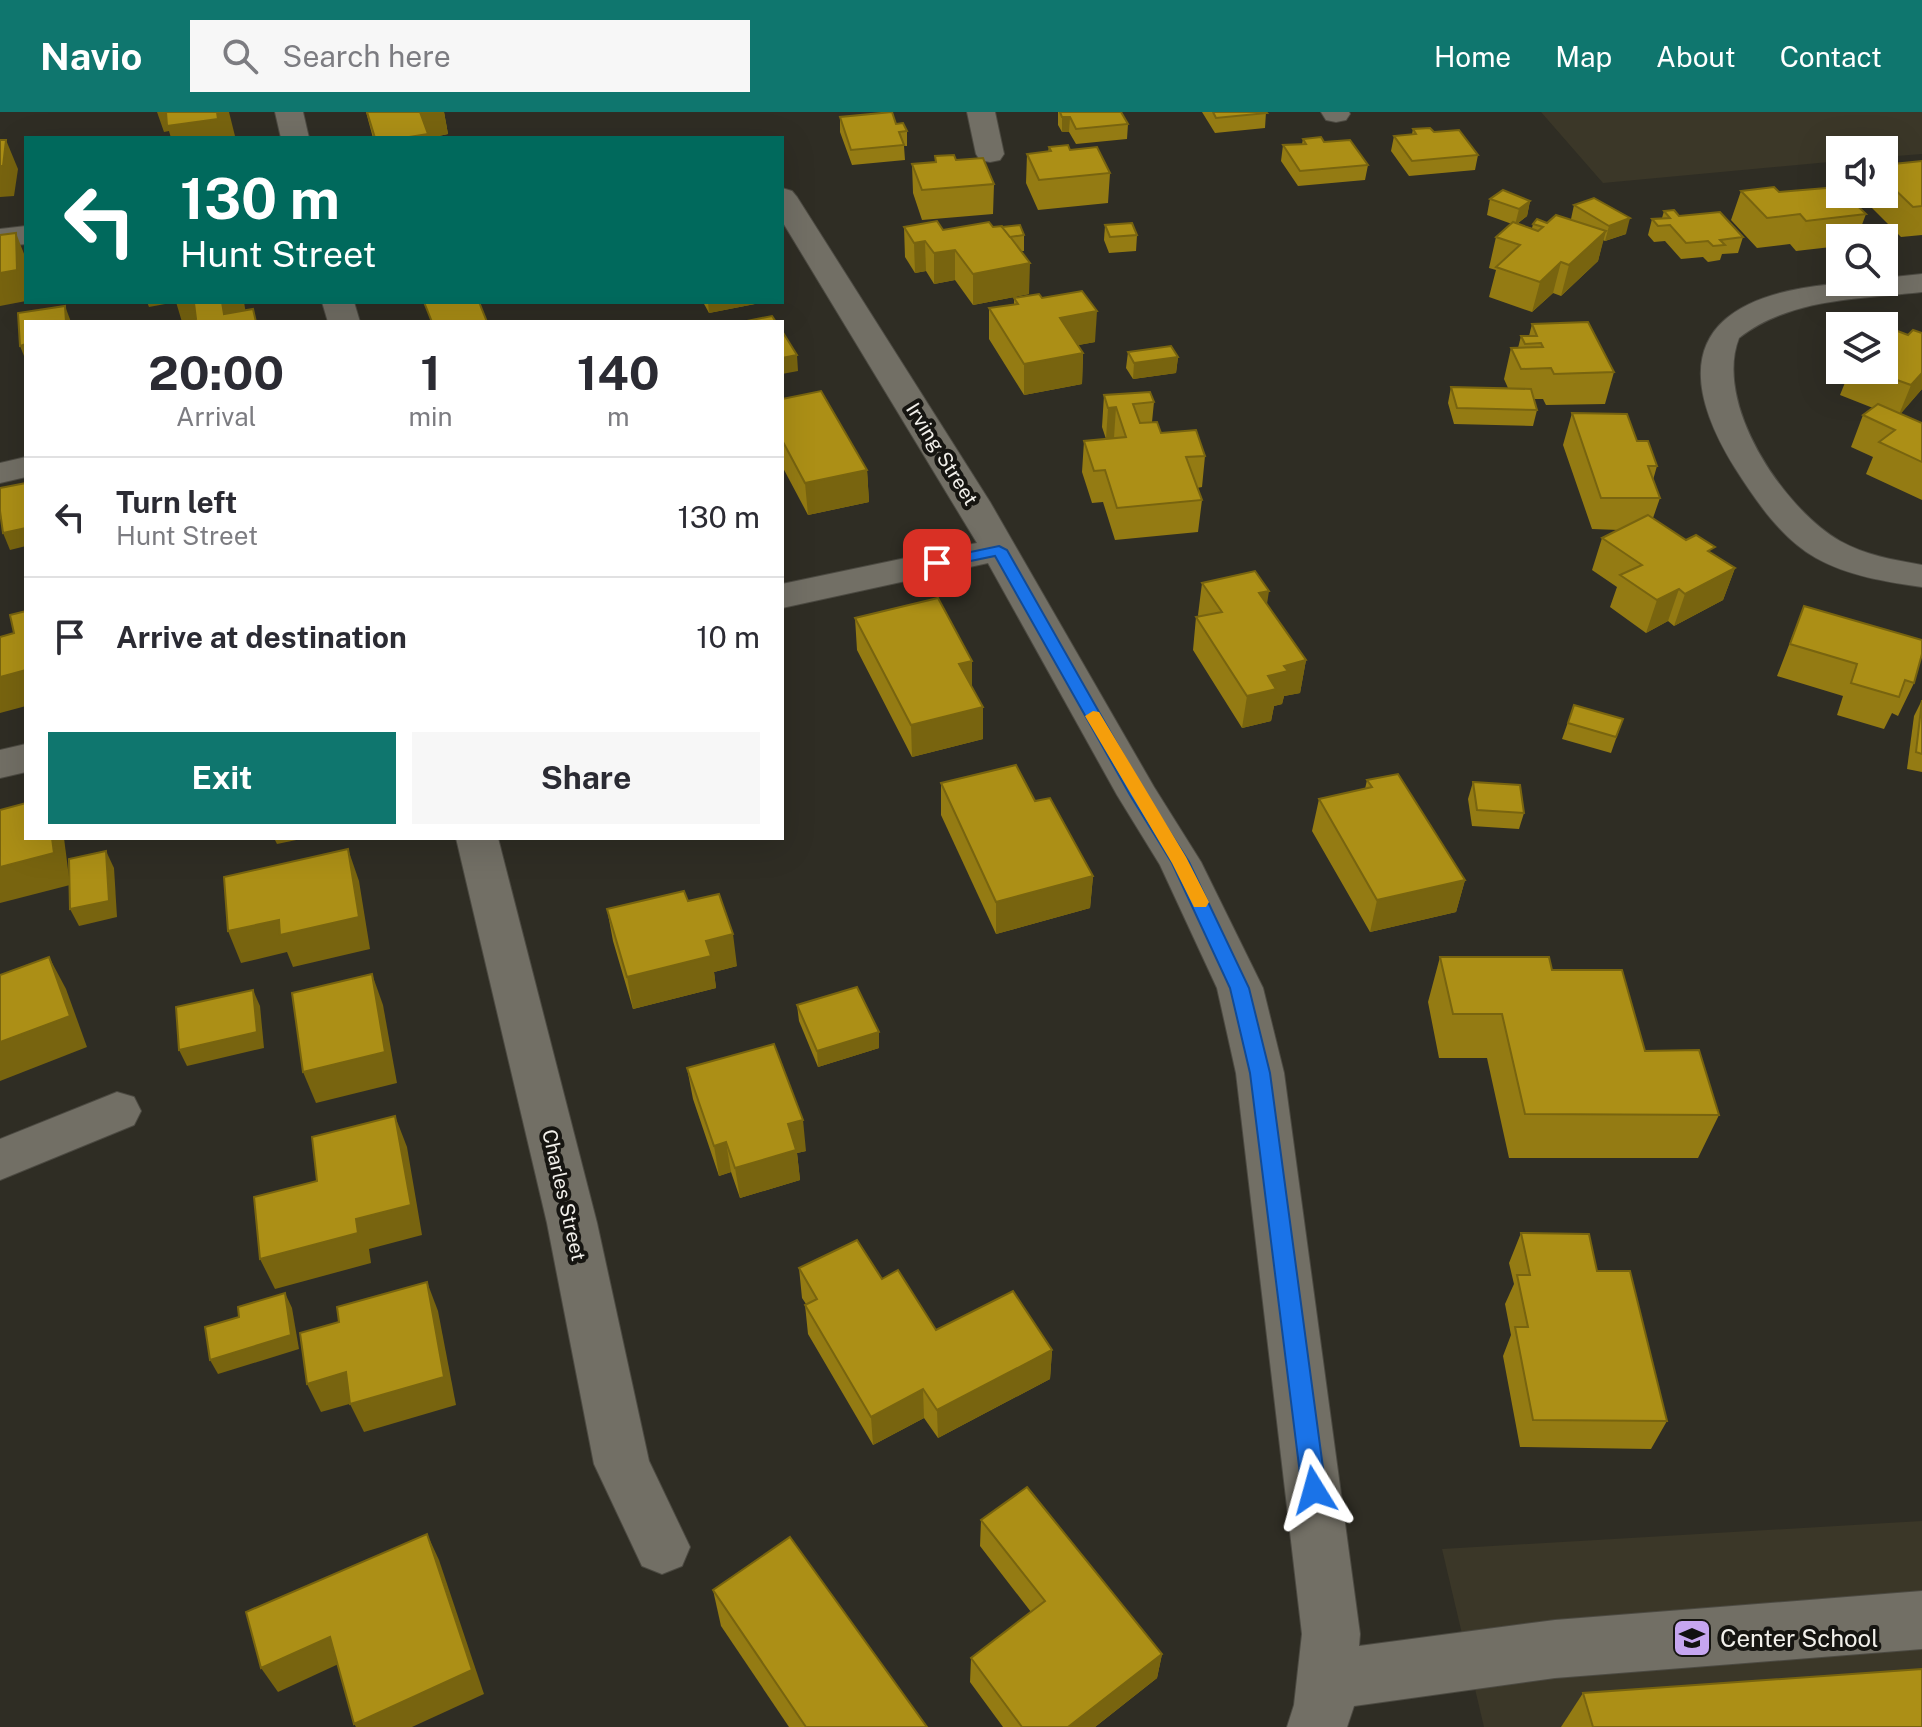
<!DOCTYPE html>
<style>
:root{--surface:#fff;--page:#f7f7f7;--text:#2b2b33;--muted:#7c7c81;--line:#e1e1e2;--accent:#0f766e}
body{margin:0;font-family:"Public Sans",sans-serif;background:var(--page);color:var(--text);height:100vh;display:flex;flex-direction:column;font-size:30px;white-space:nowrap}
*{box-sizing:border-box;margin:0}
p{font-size:26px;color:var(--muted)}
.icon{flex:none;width:44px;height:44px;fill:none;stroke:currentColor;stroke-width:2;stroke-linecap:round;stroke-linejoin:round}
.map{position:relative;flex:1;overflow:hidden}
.panel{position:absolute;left:24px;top:208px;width:760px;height:520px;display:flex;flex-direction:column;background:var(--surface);border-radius:0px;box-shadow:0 8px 32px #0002}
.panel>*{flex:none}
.hud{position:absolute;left:24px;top:24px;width:760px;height:168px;border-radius:0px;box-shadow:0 8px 32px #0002;background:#00695c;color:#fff;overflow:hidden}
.buttons{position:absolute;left:1826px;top:24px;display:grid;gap:16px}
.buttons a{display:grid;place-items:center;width:72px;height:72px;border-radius:0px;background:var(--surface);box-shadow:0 8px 32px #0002;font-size:40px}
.pin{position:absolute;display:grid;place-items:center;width:68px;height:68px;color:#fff;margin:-34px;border-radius:16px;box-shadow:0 4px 12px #0006}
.me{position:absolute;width:88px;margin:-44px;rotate:352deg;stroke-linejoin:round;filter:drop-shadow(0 0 6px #0008)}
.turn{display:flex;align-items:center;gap:28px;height:168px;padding:0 24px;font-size:36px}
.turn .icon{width:104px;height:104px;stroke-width:2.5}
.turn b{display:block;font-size:56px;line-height:68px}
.eta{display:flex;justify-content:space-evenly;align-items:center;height:136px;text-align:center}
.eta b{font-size:48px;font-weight:700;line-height:56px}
.action{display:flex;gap:16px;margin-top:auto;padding:16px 24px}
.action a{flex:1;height:92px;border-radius:0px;background:var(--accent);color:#fff;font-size:32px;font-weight:700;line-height:92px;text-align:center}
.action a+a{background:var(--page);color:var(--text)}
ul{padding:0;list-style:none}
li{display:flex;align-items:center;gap:24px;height:120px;padding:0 24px;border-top:2px solid var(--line)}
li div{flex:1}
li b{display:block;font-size:30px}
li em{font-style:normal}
header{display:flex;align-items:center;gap:48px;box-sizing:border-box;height:112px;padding:0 40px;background:var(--accent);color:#fff}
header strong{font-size:38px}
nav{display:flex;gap:44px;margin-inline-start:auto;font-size:28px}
.search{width:560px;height:72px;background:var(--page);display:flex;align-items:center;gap:20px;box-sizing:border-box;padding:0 28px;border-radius:0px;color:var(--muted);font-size:30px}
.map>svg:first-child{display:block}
.built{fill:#3b3728}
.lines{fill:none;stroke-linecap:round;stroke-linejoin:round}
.minor-casing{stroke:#4c4a42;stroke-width:2}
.minor{fill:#726f65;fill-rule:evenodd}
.wall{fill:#947b13}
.shaded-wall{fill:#78640f}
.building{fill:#ac8f16;stroke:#78640f;stroke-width:2}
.route{fill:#1a73e8;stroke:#114b97;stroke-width:2}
.slow{fill:#f59e0b}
.labels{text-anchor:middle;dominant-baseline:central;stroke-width:8;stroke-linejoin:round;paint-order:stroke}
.street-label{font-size:20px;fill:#f2f0eb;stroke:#161511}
.near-poi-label{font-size:24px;fill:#f2f0eb;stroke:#161511;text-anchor:start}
</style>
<header>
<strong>Navio</strong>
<div class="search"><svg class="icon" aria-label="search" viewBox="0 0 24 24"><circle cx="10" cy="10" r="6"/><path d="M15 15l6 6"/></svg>Search here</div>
<nav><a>Home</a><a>Map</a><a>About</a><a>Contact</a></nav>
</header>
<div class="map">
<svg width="1922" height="1615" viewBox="0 0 1922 1615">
<rect width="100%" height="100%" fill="#2f2d24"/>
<g class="built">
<path d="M1541,0H1922V42L1884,45V38H1840V49L1603,71Z"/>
<path d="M1922,1409V1615H1484L1442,1437Z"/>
</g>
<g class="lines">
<defs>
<g id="minor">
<path d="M275,0H303L309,26H281Z"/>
<path d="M967,0H995L1004,42L1000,48L990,50L980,48L976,42Z"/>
<path d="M1321,0H1349L1350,2L1346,8L1336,10L1326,8Z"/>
<path d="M782,76L792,79L797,85L990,390L1154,675L1201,750L1263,876L1284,961L1360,1522L1359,1534L1555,1508L1922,1479V1537L1555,1566L1354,1594L1347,1615H1287L1294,1593L1302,1522L1236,961L1217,876L1160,753L1117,683L988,451L782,496V472L977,431L782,109Z"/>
<path d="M26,114V132L0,135V117Z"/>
<path d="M1922,162V180C1860,187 1790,186 1739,226C1713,292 1784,397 1840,429C1865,443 1894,448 1922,453V475C1887,470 1848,464 1816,446C1781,426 1756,389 1735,356C1643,207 1752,170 1884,170V166Z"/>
<path d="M322,190H354L360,210H328Z"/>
<path d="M26,345V365L0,371V351Z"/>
<path d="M26,632V660L0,666V638Z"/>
<path d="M456,726H498L597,1111L649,1349L690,1435L682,1454L662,1462L642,1454L594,1352L547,1111Z"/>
<path d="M117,980L134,985L141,999L134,1013L0,1068V1027Z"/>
</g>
</defs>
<use href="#minor" class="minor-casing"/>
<use href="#minor" class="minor"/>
</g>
<g class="wall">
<path d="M366,0H444L448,22L429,26H373Z"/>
<path d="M1058,0H1121L1128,12L1127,27L1076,32L1069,20H1062L1058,13Z"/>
<path d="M1202,0H1266L1265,16L1215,21Z"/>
<path d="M840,5L896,12L907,19V34H904L905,48L852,53L840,20Z"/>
<path d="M1413,17L1434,20L1478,43L1475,58L1409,64L1391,39L1394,24L1412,22Z"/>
<path d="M1303,27L1324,30L1368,53L1365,68L1298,74L1281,49L1283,33L1302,32Z"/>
<path d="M1049,35L1070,38L1110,61L1108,91L1038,98L1026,71L1027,42L1048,40Z"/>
<path d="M935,44L956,48L994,72L993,102L922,108L913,81L912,52L935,50Z"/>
<path d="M1922,49V123L1901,125L1860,84V82H1884V53Z"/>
<path d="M1741,79L1779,80L1866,102L1857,126H1840V134L1796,139L1790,132L1757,136L1731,108Z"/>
<path d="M1490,87L1530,89L1527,104L1517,112L1532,116L1533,112L1571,107L1574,93L1626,122L1605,129L1603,128L1598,149L1561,184L1553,181L1532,200L1489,185L1496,158L1489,156L1496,125L1512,112L1487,103Z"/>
<path d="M1664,99L1743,125L1738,141L1722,142L1720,148L1708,150L1703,145L1681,147L1665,129L1654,130L1648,123L1652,107L1662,106Z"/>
<path d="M1105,113L1137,123L1136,139L1109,141L1104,128Z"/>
<path d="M904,115L1024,123V139H1020L1029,182L973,193L955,168L934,172L926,159L915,161L905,145Z"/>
<path d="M1014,186H1042L1095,230L1078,233L1083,241L1082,272L1024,283L989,227V196L1014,192Z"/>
<path d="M703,190H759L760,191L709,201Z"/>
<path d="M1532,212L1614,260L1605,292L1546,293L1543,287H1534L1537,298L1533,314L1454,312L1448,291L1451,275L1508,276L1504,267L1511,236H1518L1521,224H1529Z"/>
<path d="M1128,240L1178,245L1176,261L1133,267L1126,256Z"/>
<path d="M1850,258H1884L1922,277L1900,302L1922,311V388L1866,362L1873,345L1851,335L1863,303L1873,296L1840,283Z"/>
<path d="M1104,283L1154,290L1152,310L1161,321L1205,344L1202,375L1197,376L1202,388L1198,420L1115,428L1103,390L1092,391L1082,360L1084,329L1106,327L1102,315Z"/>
<path d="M782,287L867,358L869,390L808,403L782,354Z"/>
<path d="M1572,301L1637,329L1657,354L1653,368L1660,386L1653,406L1686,428L1713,442L1735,456L1723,488L1674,514L1668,509L1646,521L1610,495L1617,475L1592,458L1602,426L1619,418L1592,417L1563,333Z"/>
<path d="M1202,471L1267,492L1306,548L1300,581L1284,584L1282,592L1274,594L1271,609L1242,616L1193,538L1196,505H1199L1198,503Z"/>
<path d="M1804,494L1914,571L1898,604L1892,601L1884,617L1837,603L1843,584L1777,564Z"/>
<path d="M855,506L972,549V575L983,595V627L912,645L857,538Z"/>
<path d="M1922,588V660L1907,657L1914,604Z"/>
<path d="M1574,593L1623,607L1611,641L1562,627Z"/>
<path d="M1367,668L1465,768L1456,800L1370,820L1312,719L1319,687L1365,677Z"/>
<path d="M1473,670L1524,701L1519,717L1472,714L1468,687Z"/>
<path d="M941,671L1035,689L1093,764L1090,796L996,822L941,703Z"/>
<path d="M688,789L737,854L714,860L716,876L633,897L613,829L607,797Z"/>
<path d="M1440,845L1552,858L1719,1003L1698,1046H1509L1487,946H1439L1428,890Z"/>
<path d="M797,893L879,920V936L818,955L799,909Z"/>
<path d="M687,956L806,1039L797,1041L800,1068L740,1086L731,1060L719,1064L693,987Z"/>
<path d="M1521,1121L1597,1159L1667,1309L1651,1337L1520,1335L1503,1244L1511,1223L1505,1192L1514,1172L1509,1151Z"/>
<path d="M799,1156L882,1167L936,1218L1052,1238L1050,1267L938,1326L924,1306L873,1333L808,1222L805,1193L806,1192L802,1186Z"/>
<path d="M981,1408L1162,1542L1157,1566L1095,1615H1003L970,1570L971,1546L1031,1500L980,1434Z"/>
<path d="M713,1478L927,1615H789L721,1514Z"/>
<path d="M1583,1581L1922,1615H1561Z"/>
</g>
<g class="shaded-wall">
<path d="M157,0H229L235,24L225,26H171L169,19L164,20Z"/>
<path d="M420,0H444L448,22L429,26H403Z"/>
<path d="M1062,5H1070L1069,20H1062Z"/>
<path d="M6,28L18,57L14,84L0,85V54Z"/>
<path d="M1530,89L1527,104L1515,113L1519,97Z"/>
<path d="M1630,106L1626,122L1605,129L1609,114Z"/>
<path d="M1606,119L1598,149L1561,184L1569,153Z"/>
<path d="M16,121L26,147V189L0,194V161Z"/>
<path d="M925,129L926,159L915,161L914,131Z"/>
<path d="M955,138V168L934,172V141Z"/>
<path d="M1561,150L1553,181L1532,200L1540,170Z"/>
<path d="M1030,151L1029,182L973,193V162Z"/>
<path d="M147,190H244L246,202L200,210H182L176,190L149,195Z"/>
<path d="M708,190H759L760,191L709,201Z"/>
<path d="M65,194L71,210H66Z"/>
<path d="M1097,199L1095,230L1058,237L1060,206Z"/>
<path d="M26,232V249L20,234Z"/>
<path d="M1083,241L1082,272L1024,283V252Z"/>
<path d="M797,243L798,259L782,262V246Z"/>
<path d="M1178,245L1176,261L1133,267L1134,251Z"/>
<path d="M1922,261V277L1898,305L1911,273Z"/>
<path d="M1116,295L1114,326L1106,327L1108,296Z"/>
<path d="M867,358L869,390L808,403L805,371Z"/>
<path d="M26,416V434L10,438L3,421Z"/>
<path d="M1735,456L1723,488L1674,514L1685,482Z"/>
<path d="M1679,477L1668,509L1646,521L1657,488Z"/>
<path d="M1269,479L1264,511L1259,481Z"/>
<path d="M1306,548L1300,581L1284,584L1282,592L1274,594L1271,609L1242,616L1247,584L1268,564L1284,554Z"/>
<path d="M972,549V581L959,552Z"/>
<path d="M26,558V594L0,601V565Z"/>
<path d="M983,595V627L912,645L911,613Z"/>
<path d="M52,726H64L70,773L0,791V755Z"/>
<path d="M274,726H306L277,732Z"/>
<path d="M348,737L359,769L370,837L293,855L287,840L241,851L228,819Z"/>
<path d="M106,739L114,756L117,805L79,814L70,797Z"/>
<path d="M1093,764L1090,796L996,822V790Z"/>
<path d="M1465,768L1456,800L1370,820L1377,788Z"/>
<path d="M733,822L737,854L714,860L716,876L633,897L627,865L706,829Z"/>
<path d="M49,845L66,877L87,935L0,969V930Z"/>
<path d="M372,862L383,893L397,971L316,991L303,960Z"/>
<path d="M253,878L260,894L264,936L187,954L179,938Z"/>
<path d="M879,920V936L818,955L817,939Z"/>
<path d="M395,1004L407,1035L422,1123L369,1137L371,1151L275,1177L260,1147L356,1107Z"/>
<path d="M803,1008L806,1039L797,1041L800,1068L740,1086L735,1056L788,1012Z"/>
<path d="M726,1030L731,1060L719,1064L714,1034Z"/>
<path d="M427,1170L438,1199L456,1293L364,1320L350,1292Z"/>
<path d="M285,1181L292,1196L299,1237L218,1262L210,1248Z"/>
<path d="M1052,1238L1050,1267L938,1326L937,1298Z"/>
<path d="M346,1260L360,1289L321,1300L307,1272Z"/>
<path d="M923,1277L924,1306L873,1333L871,1305Z"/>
<path d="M427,1422L439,1448L484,1582L412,1615H356L354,1612Z"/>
<path d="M330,1525L345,1549L278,1580L261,1556Z"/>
<path d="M1162,1542L1157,1566L1095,1615H1068Z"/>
</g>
<g class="building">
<path d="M166,0H217L218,7L167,14Z"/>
<path d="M367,0H420L428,22L403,26H375Z"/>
<path d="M892,0L896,12L903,11L907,19L899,20L904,33L851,38L840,5Z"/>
<path d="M1060,0H1121L1128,12L1076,17L1070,5H1062Z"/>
<path d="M1213,0H1266L1267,1L1216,6Z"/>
<path d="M1430,16L1434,20L1459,18L1478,43L1412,49L1394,24L1416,22L1413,17Z"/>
<path d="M1321,25L1324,30L1350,28L1368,53L1300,59L1283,33L1306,32L1303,27Z"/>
<path d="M0,28H6L3,54H0Z"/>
<path d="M1068,33L1070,38L1097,35L1110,61L1039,68L1027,42L1051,39L1049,35Z"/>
<path d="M954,43L956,48L983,46L994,72L922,78L912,52L936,50L935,44Z"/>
<path d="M1922,49V94L1913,95L1884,67V53Z"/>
<path d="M1774,75L1779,80L1838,75L1840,77V82H1845L1866,102L1806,109L1800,102L1767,106L1741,79Z"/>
<path d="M1503,78L1530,89L1519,97L1490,87Z"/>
<path d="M1594,86L1630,106L1609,114L1574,93Z"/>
<path d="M1674,98L1679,104L1720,100L1743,125L1720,128L1725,133L1713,134L1708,129L1686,131L1670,113L1658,114L1652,107L1670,106L1664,99Z"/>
<path d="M1556,103L1606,119L1569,153L1561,150L1540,170L1496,155L1520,133L1496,125L1513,110L1538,119L1543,115L1533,112L1537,107L1547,111Z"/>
<path d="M937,109L943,118L989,110L993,115L1002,114L1030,151L973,162L955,138L934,141L925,129L914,131L904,115Z"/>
<path d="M1132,111L1137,123L1110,125L1105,113Z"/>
<path d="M1020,113L1024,123L1010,125L1002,115Z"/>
<path d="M16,121L17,158L0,161V123Z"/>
<path d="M1082,179L1097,199L1060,206L1083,241L1024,252L989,196L1018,192L1014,186L1039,182L1042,186Z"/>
<path d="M199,190H222L224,202L253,197L256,210H184L196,207L194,191Z"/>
<path d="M424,190H479L487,210H432Z"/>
<path d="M65,194L66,210H26V232L20,234L18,201Z"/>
<path d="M772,204L776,210H742Z"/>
<path d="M1588,210L1614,260L1554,262L1551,256L1521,257L1511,236L1543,235L1541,231L1525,232L1521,224H1537L1532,212Z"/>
<path d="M1887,215L1908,223L1913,218L1922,221V261L1911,273L1869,258H1884V218Z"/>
<path d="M782,219L797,243L782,246Z"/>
<path d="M1171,234L1178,245L1134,251L1128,240Z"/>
<path d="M1451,275L1531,277L1537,298L1457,296Z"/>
<path d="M821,279L867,358L805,371L782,328V287Z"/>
<path d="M1150,280L1154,290L1133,292L1140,311L1157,310L1161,321L1196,318L1205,344L1186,345L1202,388L1117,396L1105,358L1094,359L1084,329L1126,325L1116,295L1108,296L1104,283Z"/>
<path d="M1878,292L1922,311V350L1879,330L1895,318L1863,303Z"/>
<path d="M1572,301L1627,302L1637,329H1648L1657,354H1648L1660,386H1601Z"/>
<path d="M26,371V416L3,421L0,399V376Z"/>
<path d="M1648,403L1686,428L1696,423L1715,435L1708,439L1735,456L1685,482L1679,477L1657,488L1620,463L1642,453L1602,426Z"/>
<path d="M1255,459L1269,479L1259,481L1306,548L1284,554L1288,559L1268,564L1276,577L1247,584L1196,505L1222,500L1202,471Z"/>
<path d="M938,486L972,549L959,552L983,595L911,613L855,506Z"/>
<path d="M1804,494L1922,528V542L1914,571L1905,568L1899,585L1851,571L1857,552L1790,532Z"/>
<path d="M26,499V558L0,565V525L14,521L10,503Z"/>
<path d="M1922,588V642L1916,640Z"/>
<path d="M1574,593L1623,607L1616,625L1568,611Z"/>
<path d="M1016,653L1035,689L1050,686L1093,764L996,790L941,671Z"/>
<path d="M1398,662L1465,768L1377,788L1319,687L1372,675L1367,668Z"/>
<path d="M1473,670L1520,673L1524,701L1477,698Z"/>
<path d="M26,691V726H52L54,741L0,755V698Z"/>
<path d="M348,737L359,805L280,823L279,808L228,819L224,765Z"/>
<path d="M106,739L109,789L70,797L69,747Z"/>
<path d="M684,779L688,789L719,782L733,822L706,829L711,844L627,865L607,797Z"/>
<path d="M49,845L70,904L0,930V863Z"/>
<path d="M1440,845H1549L1552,858H1622L1645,939L1699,938L1719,1003L1525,1002L1502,902H1453Z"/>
<path d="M372,862L385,940L303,960L292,881Z"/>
<path d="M857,875L879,920L817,939L797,893Z"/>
<path d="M253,878L257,920L179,938L176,895Z"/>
<path d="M774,932L803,1008L788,1012L796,1038L735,1056L726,1030L714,1034L687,956Z"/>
<path d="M395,1004L411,1093L356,1107L358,1121L260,1147L254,1085L317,1069L312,1025Z"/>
<path d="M1521,1121L1589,1122L1597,1159H1630L1667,1309L1533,1308L1515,1215H1528L1517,1163H1530Z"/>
<path d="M857,1128L882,1167L898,1158L936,1218L1013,1179L1052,1238L937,1298L923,1277L871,1305L805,1193L817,1187L799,1156Z"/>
<path d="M427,1170L444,1265L350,1292L346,1260L307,1272L300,1221L339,1210L337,1195Z"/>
<path d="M285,1181L291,1223L210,1248L205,1215L239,1205L238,1195Z"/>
<path d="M1027,1375L1162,1542L1068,1615H1022L971,1546L1045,1489L981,1408Z"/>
<path d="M427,1422L472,1558L354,1612L330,1525L261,1556L246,1500Z"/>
<path d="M790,1425L927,1615H806L713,1478Z"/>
<path d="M1922,1557V1615H1593L1583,1581Z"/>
</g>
<path class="route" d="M999,434L1007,438L1145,681L1189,750L1249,876L1270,961L1326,1378L1322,1386L1314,1389L1306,1386L1302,1378L1250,961L1230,876L1172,751L1130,683L995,444L937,456L930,451L937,447Z"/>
<path class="slow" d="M1093,599L1099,600L1186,745L1209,790L1206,795H1194L1172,751L1085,604Z"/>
<defs>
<symbol id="school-square" viewBox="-11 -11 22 22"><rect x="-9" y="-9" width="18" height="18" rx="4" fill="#c6a6f0" stroke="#161511"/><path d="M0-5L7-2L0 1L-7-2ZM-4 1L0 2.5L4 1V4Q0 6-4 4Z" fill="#111"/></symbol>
</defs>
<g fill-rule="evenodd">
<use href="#school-square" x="1670" y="1504" width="44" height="44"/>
</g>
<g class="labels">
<g class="street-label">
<text transform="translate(942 342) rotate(58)">Irving Street</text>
<text transform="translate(564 1083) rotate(77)">Charles Street</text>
</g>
<g class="near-poi-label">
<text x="1720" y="1526">Center School</text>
</g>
</g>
</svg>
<div class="buttons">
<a><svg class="icon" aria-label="sound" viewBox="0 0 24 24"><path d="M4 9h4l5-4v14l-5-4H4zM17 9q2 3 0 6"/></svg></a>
<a><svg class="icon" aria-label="search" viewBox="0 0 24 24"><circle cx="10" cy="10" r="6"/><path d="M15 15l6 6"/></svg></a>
<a><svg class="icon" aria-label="layers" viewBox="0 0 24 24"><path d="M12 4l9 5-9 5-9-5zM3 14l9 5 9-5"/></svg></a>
</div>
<div class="pin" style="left:937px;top:451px;background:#d93025"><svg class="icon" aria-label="arrive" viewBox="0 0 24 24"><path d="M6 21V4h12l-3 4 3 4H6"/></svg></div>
<svg class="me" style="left:1314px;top:1378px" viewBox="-20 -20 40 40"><path d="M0-17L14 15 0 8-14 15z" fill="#1a73e8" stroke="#fff" stroke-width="4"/></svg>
<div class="hud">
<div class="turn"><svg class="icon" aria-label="left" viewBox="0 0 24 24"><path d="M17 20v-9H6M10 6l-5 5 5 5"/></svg><div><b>130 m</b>Hunt Street</div></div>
</div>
<section class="panel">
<div class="eta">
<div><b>20:00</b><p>Arrival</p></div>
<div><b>1</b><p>min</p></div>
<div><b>140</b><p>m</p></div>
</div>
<ul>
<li><svg class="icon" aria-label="left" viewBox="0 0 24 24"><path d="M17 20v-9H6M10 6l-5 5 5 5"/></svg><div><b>Turn left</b><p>Hunt Street</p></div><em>130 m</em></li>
<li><svg class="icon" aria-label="arrive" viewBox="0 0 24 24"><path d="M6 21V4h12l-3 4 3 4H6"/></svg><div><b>Arrive at destination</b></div><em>10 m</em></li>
</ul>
<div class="action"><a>Exit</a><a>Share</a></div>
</section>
</div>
